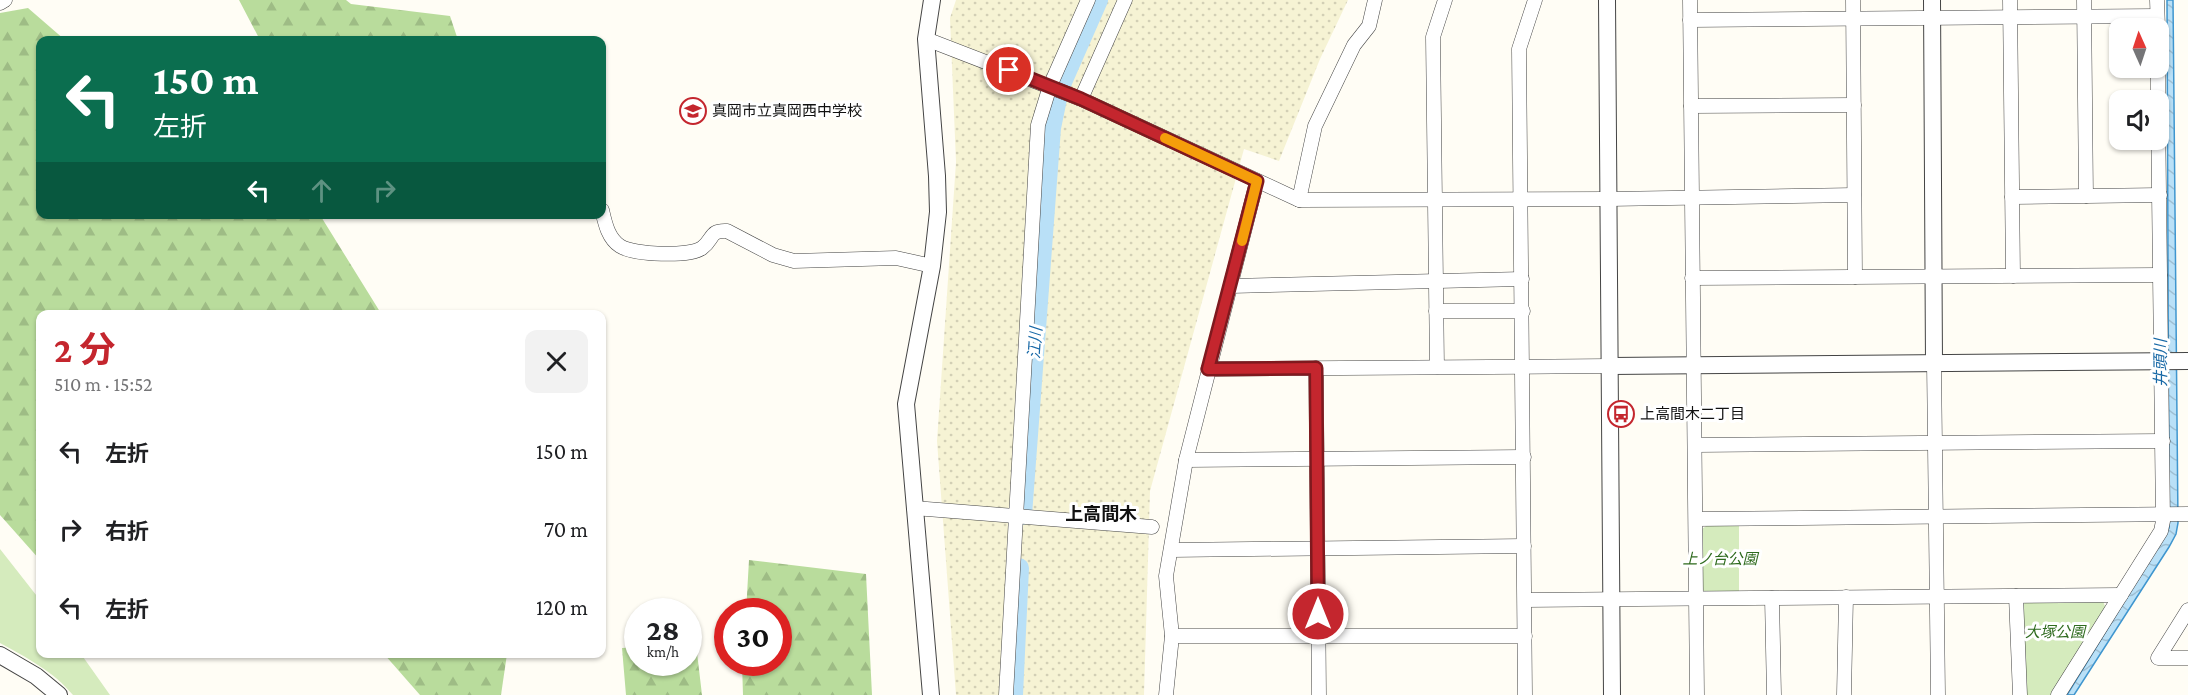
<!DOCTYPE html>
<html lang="ja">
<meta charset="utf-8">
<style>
:root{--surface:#fff;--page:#f2f2f2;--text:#202124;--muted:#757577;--accent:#c4262e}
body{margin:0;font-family:"Crimson Pro","Noto Sans JP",serif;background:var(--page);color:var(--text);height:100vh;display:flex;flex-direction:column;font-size:22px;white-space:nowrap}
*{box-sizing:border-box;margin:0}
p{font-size:20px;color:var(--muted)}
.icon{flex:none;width:33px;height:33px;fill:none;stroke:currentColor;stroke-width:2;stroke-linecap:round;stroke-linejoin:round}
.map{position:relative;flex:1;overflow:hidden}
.side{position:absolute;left:36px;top:310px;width:570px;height:348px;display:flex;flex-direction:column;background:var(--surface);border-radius:12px;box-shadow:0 2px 4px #0004}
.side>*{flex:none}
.top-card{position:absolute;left:36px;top:36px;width:570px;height:183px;border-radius:12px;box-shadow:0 2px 4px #0004;background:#0b6e4f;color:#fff;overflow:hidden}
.needle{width:39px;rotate:357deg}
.controls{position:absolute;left:2109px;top:18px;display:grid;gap:12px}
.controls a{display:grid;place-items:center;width:60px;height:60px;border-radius:12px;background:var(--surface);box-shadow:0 2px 4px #0004;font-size:30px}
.speed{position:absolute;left:624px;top:598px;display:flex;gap:12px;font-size:30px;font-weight:700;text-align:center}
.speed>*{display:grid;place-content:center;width:78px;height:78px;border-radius:50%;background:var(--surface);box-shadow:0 2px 4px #0004;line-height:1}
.speed small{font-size:15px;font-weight:400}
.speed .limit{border:9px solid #d22;background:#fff;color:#111}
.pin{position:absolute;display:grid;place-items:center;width:51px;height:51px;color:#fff;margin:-26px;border:3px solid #fff;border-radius:50%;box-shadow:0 2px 6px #0007}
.me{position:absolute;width:66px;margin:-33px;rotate:0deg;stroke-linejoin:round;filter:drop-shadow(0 0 4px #0008)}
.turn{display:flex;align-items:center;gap:21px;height:126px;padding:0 18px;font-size:27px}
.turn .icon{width:78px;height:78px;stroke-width:2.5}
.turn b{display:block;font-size:42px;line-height:51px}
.lanes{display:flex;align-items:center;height:57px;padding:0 18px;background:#0003;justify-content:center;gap:30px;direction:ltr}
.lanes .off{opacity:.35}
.round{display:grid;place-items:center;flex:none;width:63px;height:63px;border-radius:12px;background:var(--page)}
.headline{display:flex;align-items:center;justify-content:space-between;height:102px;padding:0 18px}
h1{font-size:36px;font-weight:700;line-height:45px;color:var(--accent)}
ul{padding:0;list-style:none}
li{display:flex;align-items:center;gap:18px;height:78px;padding:0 18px}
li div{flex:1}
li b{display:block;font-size:22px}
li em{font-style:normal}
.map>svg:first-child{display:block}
.farmland{fill:url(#farmland-dots)}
.green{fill:#d5ebbd}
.forest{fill:url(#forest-firs)}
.water{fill:url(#water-waves);stroke:#3f96cf;stroke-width:1.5}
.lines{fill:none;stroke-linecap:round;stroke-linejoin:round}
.river{stroke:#b9e0f7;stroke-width:20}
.minor-casing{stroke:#444;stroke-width:15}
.tertiary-casing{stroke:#444;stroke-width:18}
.minor{stroke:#fff;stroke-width:14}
.tertiary{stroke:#fff;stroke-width:16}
.route-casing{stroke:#7f191e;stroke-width:15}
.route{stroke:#c4262e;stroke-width:10}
.slow{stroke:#f59e0b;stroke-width:10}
.labels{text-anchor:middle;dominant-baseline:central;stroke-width:6;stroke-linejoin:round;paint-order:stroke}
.poi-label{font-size:15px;fill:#111;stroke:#fff;text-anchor:start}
.park-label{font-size:15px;font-style:italic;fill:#2f6b1f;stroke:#fff}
.water-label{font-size:16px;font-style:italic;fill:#1768a6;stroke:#fff}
.quarter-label{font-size:18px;font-weight:bold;fill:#111;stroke:#fff}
</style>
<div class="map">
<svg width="2188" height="695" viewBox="0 0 2188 695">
<defs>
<pattern id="farmland-dots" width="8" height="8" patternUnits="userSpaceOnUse" patternTransform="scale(1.5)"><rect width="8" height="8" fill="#f6f3d4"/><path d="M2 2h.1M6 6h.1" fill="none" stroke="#d2cfb5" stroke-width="1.8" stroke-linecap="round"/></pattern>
<pattern id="forest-firs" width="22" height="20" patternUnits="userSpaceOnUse" patternTransform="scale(1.5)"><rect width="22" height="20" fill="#b9dc9c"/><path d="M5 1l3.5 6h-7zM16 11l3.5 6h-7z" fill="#9ebc85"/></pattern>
<pattern id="water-waves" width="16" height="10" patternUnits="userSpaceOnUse" patternTransform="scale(1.5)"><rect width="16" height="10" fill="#b9e0f7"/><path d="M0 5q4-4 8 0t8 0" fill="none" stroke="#9ebfd3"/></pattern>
</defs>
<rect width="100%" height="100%" fill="#fffdf5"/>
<path class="farmland" d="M956,0H1348L1320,59L1279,161L1244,149L1150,491L1144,695H956L937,441L956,162L950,18Z"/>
<g class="green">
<path d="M1739,523V595L1707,594L1701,588L1702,529L1709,524Z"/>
<path d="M0,549L40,600V654H81L110,695H73C53,671 27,658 0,643Z"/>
<path d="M2029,600L2103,601L2106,609L2053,695H2024L2022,605Z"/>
</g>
<g class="forest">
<path d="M239,0H346L351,4L450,16L458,40H260Z"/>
<path d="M28,8L65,40H40V214L320,215L382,315H40V560L0,515V13Z"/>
<path d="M749,560L866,574L872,695H743L742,663H778V612H746Z"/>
<path d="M696,644L702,695H626L622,648L637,647L638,663H688L689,645Z"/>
<path d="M384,654H507L501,695H420Z"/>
</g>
<path class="water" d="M2167,0H2173L2178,523L2176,534L2169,547L2074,695H2067L2169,528Z"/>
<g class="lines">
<g class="river">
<path d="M1022,515L1051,128L1059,89L1098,0"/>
<path d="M1013,695L1019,568"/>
</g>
<defs>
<g id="minor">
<path d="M1690,0L1697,695"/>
<path d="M1853,0L1855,277"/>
<path d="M2010,0L2013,276"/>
<path d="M2084,0L2086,196"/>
<path d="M2157,0L2158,28"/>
<path d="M0,3L5,0"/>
<path d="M1690,20L2157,16"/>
<path d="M926,39L1081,99L1299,200L1609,199L1854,195"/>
<path d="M2158,68V100"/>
<path d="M1081,99L1125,0"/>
<path d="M1691,106L1854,105"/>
<path d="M2012,197L2160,195"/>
<path d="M1299,200L1315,126L1354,45L1369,26L1375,0"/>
<path d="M602,210C605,223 608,238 620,246C634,255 689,257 702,248C714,239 709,230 727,231L773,255L794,261L896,258L932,266"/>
<path d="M1692,278L2160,275"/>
<path d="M1231,286L1522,279"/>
<path d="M1436,311H1523"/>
<path d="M1934,363L1938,695"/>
<path d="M1437,367L1433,37L1445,0"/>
<path d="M1316,368L1319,695"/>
<path d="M1208,369L1610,366"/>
<path d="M1696,445L2163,441"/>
<path d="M1186,460L1524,457"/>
<path d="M914,508L1152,527"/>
<path d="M1696,519L2188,514"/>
<path d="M1171,550L1524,546"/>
<path d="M2016,596L2020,695"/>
<path d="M1772,598L1774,695"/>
<path d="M1525,600L2121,595"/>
<path d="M2188,610L2158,658H2188"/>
<path d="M1172,636H1525"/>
<path d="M1006,695L1038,125L1050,86L1088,0"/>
<path d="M1166,695L1172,636L1166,576L1186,460L1257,181"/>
<path d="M1525,695L1519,49L1535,0"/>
<path d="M1844,695L1846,597"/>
<path d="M2058,695L2161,531L2163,521L2158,110"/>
</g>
<g id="tertiary">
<path d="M1607,0L1612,695"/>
<path d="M1932,0L1934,363"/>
<path d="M1610,366L2188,361"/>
<path d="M0,655L36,676L59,695"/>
<path d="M931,695L906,404L932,266L938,212L937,176L926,39L932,0"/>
</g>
</defs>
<use href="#minor" class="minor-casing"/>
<use href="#tertiary" class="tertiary-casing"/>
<use href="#minor" class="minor"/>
<use href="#tertiary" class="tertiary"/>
</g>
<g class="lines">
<defs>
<path id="route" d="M1009,70L1081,99L1257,181L1208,369L1316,368L1318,614"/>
</defs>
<use href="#route" class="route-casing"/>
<use href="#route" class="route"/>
<path class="slow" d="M1165,138L1257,181L1242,241"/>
</g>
<defs>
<symbol id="school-ring" viewBox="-11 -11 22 22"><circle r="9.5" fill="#fff" stroke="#c4262e" stroke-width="1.5"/><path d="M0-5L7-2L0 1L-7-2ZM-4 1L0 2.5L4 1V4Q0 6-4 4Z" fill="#c4262e"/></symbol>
<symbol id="bus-ring" viewBox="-11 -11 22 22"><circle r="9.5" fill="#fff" stroke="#c4262e" stroke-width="1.5"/><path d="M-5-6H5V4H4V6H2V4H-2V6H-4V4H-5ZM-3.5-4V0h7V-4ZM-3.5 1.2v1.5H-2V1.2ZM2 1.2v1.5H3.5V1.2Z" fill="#c4262e"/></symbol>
</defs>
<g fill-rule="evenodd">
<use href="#school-ring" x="678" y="96" width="30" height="30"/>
<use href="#bus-ring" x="1606" y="399" width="30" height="30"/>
</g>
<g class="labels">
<g class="poi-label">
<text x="712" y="111">真岡市立真岡西中学校</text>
<text x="1640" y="414">上高間木二丁目</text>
</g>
<g class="park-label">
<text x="1720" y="559">上ノ台公園</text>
<text x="2055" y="632">大塚公園</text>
</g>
<g class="water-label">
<text transform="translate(1035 343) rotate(-86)">江川</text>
<text transform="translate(2160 363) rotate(-90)">井頭川</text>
</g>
<g class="quarter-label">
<text x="1101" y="514">上高間木</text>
</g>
</g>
</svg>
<div class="controls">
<a><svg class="needle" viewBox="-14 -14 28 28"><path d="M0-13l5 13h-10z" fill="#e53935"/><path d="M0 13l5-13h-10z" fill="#757577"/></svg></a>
<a><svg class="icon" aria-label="sound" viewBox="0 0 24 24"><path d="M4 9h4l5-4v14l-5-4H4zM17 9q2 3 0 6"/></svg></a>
</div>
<div class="speed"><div>28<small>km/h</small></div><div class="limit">30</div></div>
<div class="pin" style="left:1009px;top:70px;background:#d93025"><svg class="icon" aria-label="arrive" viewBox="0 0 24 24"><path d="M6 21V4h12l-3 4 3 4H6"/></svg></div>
<svg class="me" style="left:1318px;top:614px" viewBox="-20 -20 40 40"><circle r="17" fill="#c4262e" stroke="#fff" stroke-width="3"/><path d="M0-11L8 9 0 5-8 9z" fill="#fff"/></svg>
<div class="top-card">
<div class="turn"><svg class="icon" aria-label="left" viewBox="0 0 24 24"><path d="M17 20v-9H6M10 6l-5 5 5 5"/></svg><div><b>150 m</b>左折</div></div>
<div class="lanes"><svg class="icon" aria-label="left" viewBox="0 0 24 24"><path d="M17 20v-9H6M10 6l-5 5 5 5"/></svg><svg class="icon off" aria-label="ahead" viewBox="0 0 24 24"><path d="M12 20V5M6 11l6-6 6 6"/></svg><svg class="icon off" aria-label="right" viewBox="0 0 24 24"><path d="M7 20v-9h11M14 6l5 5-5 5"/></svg></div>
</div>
<section class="side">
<div class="headline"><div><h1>2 分</h1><p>510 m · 15:52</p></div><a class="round"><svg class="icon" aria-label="close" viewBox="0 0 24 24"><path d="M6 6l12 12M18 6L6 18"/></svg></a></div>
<ul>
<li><svg class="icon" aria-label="left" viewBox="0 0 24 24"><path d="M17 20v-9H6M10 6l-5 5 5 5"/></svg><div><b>左折</b></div><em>150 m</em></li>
<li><svg class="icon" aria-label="right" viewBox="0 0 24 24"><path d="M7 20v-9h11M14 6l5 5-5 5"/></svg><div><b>右折</b></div><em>70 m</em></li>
<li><svg class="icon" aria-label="left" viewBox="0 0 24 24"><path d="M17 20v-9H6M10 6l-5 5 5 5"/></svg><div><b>左折</b></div><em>120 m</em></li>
</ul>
</section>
</div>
